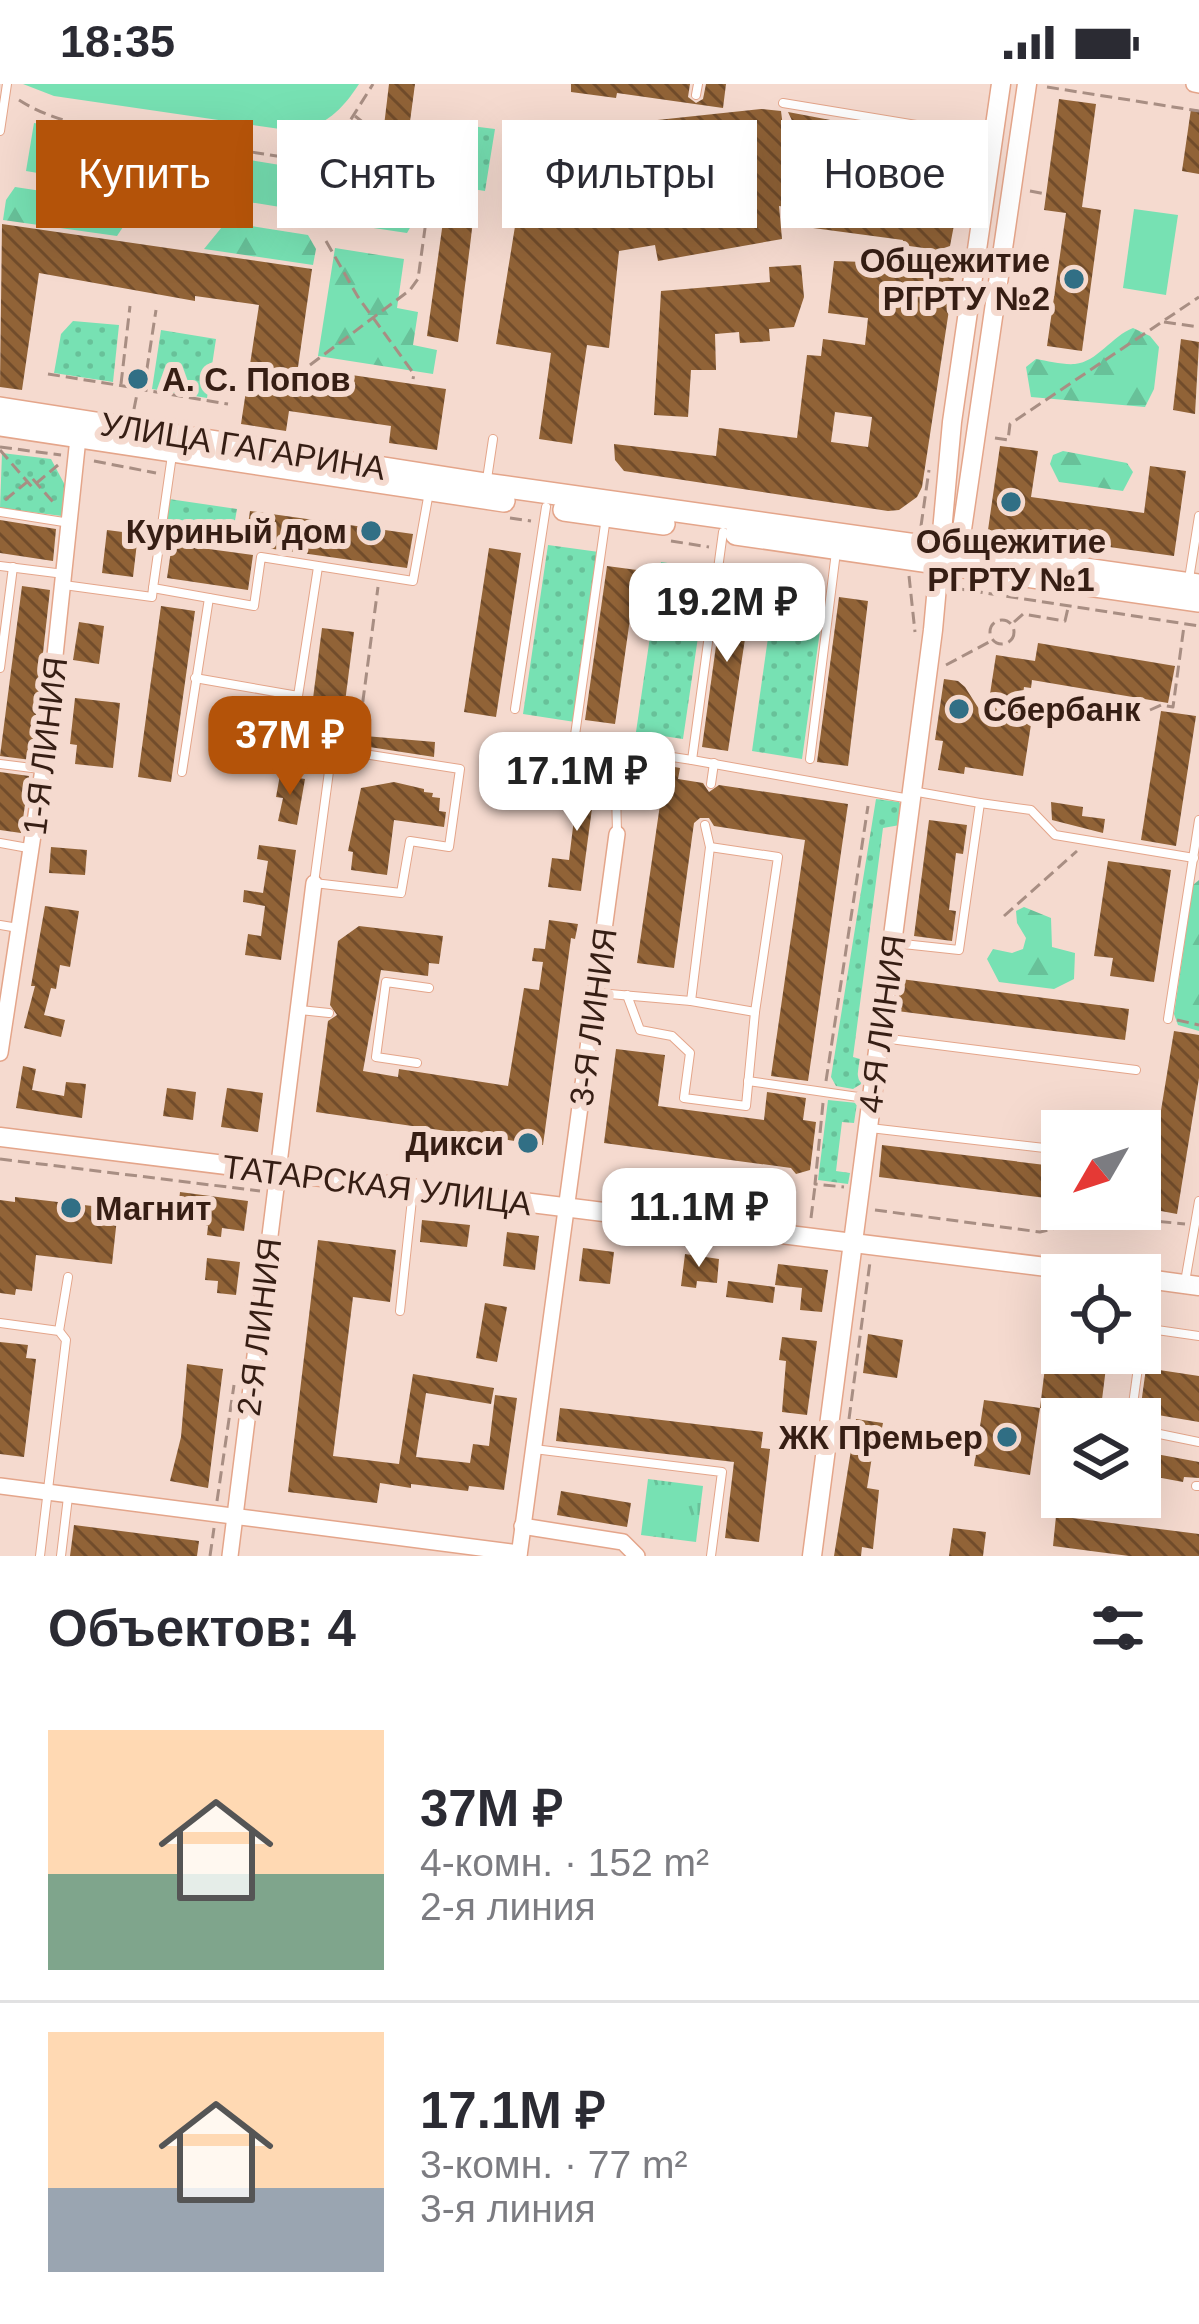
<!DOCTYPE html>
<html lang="ru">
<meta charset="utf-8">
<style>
body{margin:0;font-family:Arial,sans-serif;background:#f7f7f7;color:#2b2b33;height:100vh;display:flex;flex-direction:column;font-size:45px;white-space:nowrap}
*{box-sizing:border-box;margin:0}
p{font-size:39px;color:#7c7c81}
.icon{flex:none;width:66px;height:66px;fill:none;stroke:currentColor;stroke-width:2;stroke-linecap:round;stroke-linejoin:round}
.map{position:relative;height:1472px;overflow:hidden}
.panel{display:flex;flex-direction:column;background:#fff;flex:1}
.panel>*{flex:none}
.top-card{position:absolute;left:36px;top:36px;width:1128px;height:108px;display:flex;gap:24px}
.needle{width:78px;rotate:231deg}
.fabs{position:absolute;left:1041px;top:1026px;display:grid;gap:24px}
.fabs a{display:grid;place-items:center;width:120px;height:120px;border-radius:0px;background:#fff;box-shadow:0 12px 48px #0002;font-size:60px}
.price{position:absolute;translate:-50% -102px;padding:0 27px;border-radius:24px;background:#fff;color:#222;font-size:39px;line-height:78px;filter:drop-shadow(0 3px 6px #0008)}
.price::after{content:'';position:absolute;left:50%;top:72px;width:36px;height:27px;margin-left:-18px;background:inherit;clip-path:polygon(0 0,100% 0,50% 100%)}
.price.on{background:#b45309;color:#fff}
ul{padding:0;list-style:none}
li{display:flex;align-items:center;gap:36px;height:300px;padding:0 48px}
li+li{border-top:3px solid #e1e1e2}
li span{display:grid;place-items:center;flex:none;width:336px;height:240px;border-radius:0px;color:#555}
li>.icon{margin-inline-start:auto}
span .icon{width:144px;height:144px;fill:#fffc;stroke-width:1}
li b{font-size:51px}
h2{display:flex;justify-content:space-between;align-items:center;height:144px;padding:0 48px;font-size:51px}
.chip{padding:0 42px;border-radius:0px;background:#fff;box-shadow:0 12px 48px #0002;font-size:42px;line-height:108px}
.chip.on{background:#b45309;color:#fff}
.status{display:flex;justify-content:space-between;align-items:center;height:84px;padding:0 60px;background:#fff;direction:ltr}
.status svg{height:33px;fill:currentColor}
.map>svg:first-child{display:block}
.grass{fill:url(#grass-dots)}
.forest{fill:url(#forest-firs)}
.park{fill:url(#park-tufts)}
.pitch{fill:#77e1b3}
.building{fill:url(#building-back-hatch);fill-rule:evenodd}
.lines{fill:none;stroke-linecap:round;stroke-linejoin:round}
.service-casing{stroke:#e4a58a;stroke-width:10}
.minor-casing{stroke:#e4a58a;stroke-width:18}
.tertiary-casing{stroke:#e4a58a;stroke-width:21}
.secondary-casing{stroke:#e4a58a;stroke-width:24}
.path{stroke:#a88e83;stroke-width:3;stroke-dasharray:12 6;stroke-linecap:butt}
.service{stroke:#fff;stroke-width:8}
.minor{stroke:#fff;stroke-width:15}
.tertiary{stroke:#fff;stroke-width:18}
.secondary{stroke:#fff;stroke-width:21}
.poi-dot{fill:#316f85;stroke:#f5dacf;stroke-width:4.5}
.labels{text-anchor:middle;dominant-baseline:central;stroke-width:12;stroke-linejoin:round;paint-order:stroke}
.poi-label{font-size:33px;font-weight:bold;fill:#361e14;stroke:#f5dacf;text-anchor:end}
.street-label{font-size:33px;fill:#361e14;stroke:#f5dacf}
</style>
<div class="status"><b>18:35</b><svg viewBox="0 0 49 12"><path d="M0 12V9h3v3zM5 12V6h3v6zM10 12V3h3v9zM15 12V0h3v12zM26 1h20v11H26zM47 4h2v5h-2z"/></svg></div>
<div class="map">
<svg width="1199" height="1472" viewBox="0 0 1199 1472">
<defs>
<pattern id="grass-dots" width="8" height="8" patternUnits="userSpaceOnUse" patternTransform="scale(3)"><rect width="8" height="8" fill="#77e1b3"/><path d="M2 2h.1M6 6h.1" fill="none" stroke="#68c199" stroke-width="1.8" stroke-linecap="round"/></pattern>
<pattern id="forest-firs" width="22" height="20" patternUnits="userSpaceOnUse" patternTransform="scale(3)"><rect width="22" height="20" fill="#77e1b3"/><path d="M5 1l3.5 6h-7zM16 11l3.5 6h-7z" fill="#68c199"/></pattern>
<pattern id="park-tufts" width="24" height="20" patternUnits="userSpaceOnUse" patternTransform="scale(3)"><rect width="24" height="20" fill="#77e1b3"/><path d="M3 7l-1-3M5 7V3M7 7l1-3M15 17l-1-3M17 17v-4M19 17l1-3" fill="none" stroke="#68c199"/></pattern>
<pattern id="building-back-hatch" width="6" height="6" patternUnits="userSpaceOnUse" patternTransform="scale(3)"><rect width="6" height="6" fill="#916337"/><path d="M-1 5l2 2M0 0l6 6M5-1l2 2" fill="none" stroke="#714c2b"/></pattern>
</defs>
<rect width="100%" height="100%" fill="#f5dacf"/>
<!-- grass -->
<g class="grass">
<path d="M471,42L495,45L485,107L447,101L465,73Z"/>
<path d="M73,237L119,241L113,298L54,289L61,250Z"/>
<path d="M161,246L216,255L207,314L152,305Z"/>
<path d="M2,369L51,375L66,403L62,432L0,424Z"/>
<path d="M169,415L237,425L230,465L164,455Z"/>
<path d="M548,461L599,468L575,638L523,630Z"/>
<path d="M661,478L708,485L683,655L636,648Z"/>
<path d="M775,504L825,511L802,675L752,667Z"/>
<path d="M876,715L899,718L903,725L900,741L883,744L853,973L860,975L864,981L861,1000L853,1005L836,1002L831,993Z"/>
<path d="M828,1016L857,1019L854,1039L842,1038L836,1087L850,1089L848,1100L818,1096Z"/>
</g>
<!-- forest -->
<g class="forest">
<path d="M344,96L375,114L423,121L407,149L340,139Z"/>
<path d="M15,103L108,117L125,140L117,152L3,136L6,116Z"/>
<path d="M226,138L308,151L316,165L313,181L204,165Z"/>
<path d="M335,164L404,175L397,224L418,228L413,261L437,266L433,290L318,272Z"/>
<path d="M1133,244L1150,252L1159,263L1154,305L1145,323L1031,313L1026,283L1036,275C1048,277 1063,281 1075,280C1097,278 1112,252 1133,244Z"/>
<path d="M1063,367L1127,379L1133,388L1123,407L1059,398L1050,380L1053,371Z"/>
<path d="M1199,796V947L1178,941L1174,930L1193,801Z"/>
<path d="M1024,823L1051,834L1052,863L1075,869L1074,895L1054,905L999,898L987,875L993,865L1012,869L1023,865L1026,854L1017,839L1016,827Z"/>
</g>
<!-- park -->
<path class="park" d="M648,1395L703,1402L696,1458L641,1451Z"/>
<!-- pitch -->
<g class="pitch">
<path d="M23,0H359C342,26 325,43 294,47L54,12Z"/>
<path d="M34,39L129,55L120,103L26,87Z"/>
<path d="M185,63L219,69L212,118L177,112Z"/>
<path d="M225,72L317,87L311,128L218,113Z"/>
<path d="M1134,125L1178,131L1166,211L1123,204Z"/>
</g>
<!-- building -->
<g class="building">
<path d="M389,0H415L409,45L384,42Z"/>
<path d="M571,0H690L688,13L696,19L703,15L706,0H726L723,24L617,9L616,14L571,8Z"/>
<path d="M1059,15L1096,20L1082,123L1101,126L1082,267L1047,262L1066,129L1044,126Z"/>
<path d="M761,25L781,27L793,124L779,122L782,155L658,177L655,161L619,167L609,264L587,261L572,360L539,355L551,269L496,260L517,130L569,139L573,113L520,106L527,58L519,56L521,39L545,43V48L581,54L582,44Z"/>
<path d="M1191,25L1199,26V90L1182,87Z"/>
<path d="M788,28L952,59L940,140L954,141L950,162L938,166L902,161L903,156L813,144L816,127L808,126L814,84Z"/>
<path d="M412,39L456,44L453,75L409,70Z"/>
<path d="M350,62L379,67L376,92L401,95L400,111L375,108L376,95L347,91Z"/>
<path d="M447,109L476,113L458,258L427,252Z"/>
<path d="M2,140L312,185L298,283L446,305L437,366L389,359L391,342L289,327L286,347L241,340L259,221L195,212V217L39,189L22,306L0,303Z"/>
<path d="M834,177L865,178L864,188L954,193L922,403L917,413L899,426L888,427L624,387L615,376L614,360L716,372L719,344L797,354L807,271L821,272L823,255L865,261L868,234L828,229ZM835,328L872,333L868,363L831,358Z"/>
<path d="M801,181L804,213L794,243L769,245L770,257L740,259L739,248L715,250L716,286H691L688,333L654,331L661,207L770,198L769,183Z"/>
<path d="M1181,255L1199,258L1195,330L1173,326Z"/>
<path d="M1000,362L1038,367L1031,413L1144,429L1150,382L1186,387L1174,472L988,446Z"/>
<path d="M250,427L413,450L407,484L245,461Z"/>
<path d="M0,436L56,445L53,477L0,469Z"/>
<path d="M107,446L138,450L133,493L102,489Z"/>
<path d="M172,460L253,471L248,506L167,494Z"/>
<path d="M489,464L521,469L496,633L464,628Z"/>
<path d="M607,482L637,486L615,640L585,636Z"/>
<path d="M725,497L753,502L728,667L702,663Z"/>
<path d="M22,502L50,506L31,676L0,672Z"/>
<path d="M839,513L868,517L848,682L817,678Z"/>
<path d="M161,522L195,527L171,698L138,693Z"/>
<path d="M79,538L104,542L99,580L73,576Z"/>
<path d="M322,544L354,548L343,634L311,630Z"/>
<path d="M1038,559L1175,582L1168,619L1032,596L1031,604L1024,603L1020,632L1032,634L1023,692L965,683L964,690L938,686L943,657L935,656L944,595L958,597L965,603L986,636L996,571L1035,577Z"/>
<path d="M75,614L120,619L113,684L75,680L77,661L70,660Z"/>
<path d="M1161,627L1196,632L1176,762L1141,756Z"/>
<path d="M365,652L435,658L434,673L363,662Z"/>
<path d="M626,674L680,684L678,695L703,699L709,708L719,701L848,720L808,997L771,992L805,756L714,742L709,734H700L694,739L674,884L637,879L663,700L624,695Z"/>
<path d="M581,677L598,679L581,807L548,803L552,774L569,776Z"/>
<path d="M0,688L29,692L21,749L0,746Z"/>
<path d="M280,691L305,695L297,741L278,737L283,714L276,713Z"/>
<path d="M394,698L424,705V708L433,709L432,713L440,714L439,727L446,728L444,743L394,736L387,791L351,786L353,768L348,767L361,704Z"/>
<path d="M1051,718L1083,723L1082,732L1105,735L1103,749L1052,736Z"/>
<path d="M929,736L967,741L963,770L956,769L949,826L956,827L952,857L914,852Z"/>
<path d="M259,761L296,766L281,876L245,871L248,850L261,852L265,822L243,818L244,806L263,809L268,777L257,775Z"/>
<path d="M51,763L87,766L85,791L49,789Z"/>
<path d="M1108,777L1171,786L1154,898L1110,892L1113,874L1094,872Z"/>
<path d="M45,822L79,827L70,883L60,881L56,905L51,904L44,931L65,936L61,953L24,944L35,902H31Z"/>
<path d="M549,836L578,840L575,855L571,854L543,1061L316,1028L328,937L337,931L330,921L338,857L359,842L443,852L439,880L429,879L428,892L381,886L363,987L398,993L399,985L508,1002L524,904L539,906L543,878L532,877L534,864L545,865Z"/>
<path d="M901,895L1129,925L1125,956L897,927Z"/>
<path d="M1174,947L1199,951V994L1177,1130L1145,1124Z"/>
<path d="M616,965L665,971L658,1022L764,1036L767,1008L806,1014L803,1036L816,1038L810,1086L796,1090L791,1084L604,1059Z"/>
<path d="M23,982L36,985L32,1006L64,1012L66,998L86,1000L82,1034L16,1024Z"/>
<path d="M167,1004L196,1008L193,1036L163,1032Z"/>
<path d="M227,1004L263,1009L258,1048L221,1043Z"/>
<path d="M882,1061L1062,1083V1116L879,1093Z"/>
<path d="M180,1108L248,1117L244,1147L222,1144L221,1153L207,1151L208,1142L200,1141L201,1137L177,1134Z"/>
<path d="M15,1113L118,1125L112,1180L36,1171L32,1207L16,1205L15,1211L0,1209V1116L15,1118Z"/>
<path d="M422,1136L470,1141L467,1163L420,1158Z"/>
<path d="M507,1148L539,1152L535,1186L503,1182Z"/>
<path d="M318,1156L396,1166L390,1218L353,1213L333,1372L399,1380L413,1290L494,1304L491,1320L426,1309L416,1373L470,1379L473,1360L489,1362L495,1311L517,1314L504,1406L469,1402L468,1407L411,1400V1404L380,1399L377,1419L288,1408Z"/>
<path d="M583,1164L614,1168L610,1200L579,1197Z"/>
<path d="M685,1170L719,1175L717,1199L697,1197L696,1204L681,1202Z"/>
<path d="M207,1174L240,1178L236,1211L217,1209L218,1197L205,1196Z"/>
<path d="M778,1180L828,1186L822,1228L800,1226L802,1204L775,1201Z"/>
<path d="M728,1197L775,1203L773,1219L726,1213Z"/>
<path d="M485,1219L507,1223L497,1278L476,1274Z"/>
<path d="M868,1250L903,1256L897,1294L863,1289Z"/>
<path d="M782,1253L817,1257L807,1331L782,1328L786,1277L779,1276Z"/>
<path d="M0,1258L28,1261L26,1274L36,1275L24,1373L0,1370Z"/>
<path d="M1047,1267L1107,1275L1100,1332L1040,1324Z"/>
<path d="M187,1280L223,1285L208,1404L170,1397L181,1353Z"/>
<path d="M1146,1284L1199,1292V1338L1140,1328Z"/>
<path d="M984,1316L1040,1324L1030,1391L974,1382Z"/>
<path d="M560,1324L763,1348L761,1364L770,1365L759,1458L725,1454L734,1378L556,1357Z"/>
<path d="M856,1335L883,1339L881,1349L899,1352L896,1369L873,1366L867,1404L879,1406L873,1465L862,1463L861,1472H834Z"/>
<path d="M1156,1370L1199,1378V1394L1184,1393L1183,1398L1151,1392Z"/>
<path d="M561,1407L631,1419L627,1443L557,1431Z"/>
<path d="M1056,1432L1199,1450V1472H1129L1053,1462Z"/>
<path d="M74,1441L199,1457L197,1472H70Z"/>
<path d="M953,1444L986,1448L983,1472H949Z"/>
</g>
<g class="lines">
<!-- service casing -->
<g class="service-casing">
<g id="service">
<path d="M696,11L698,0"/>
<path d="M783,19L989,53"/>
<path d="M0,47L7,0"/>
<path d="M162,116L170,55"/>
<path d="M944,171L972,174"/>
<path d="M172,371L153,504L254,522L261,473L413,497L429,408"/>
<path d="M487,395L493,355"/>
<path d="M0,428L70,439"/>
<path d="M606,433L574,658L692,676"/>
<path d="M723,448L692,676L910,715"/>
<path d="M0,482L64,490"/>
<path d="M1189,495L1199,432"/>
<path d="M64,501L152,513L153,504"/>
<path d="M0,584L13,483"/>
<path d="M195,594L298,612L318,483"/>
<path d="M515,625L546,423"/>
<path d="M615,663L617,749"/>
<path d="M332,665L460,685L449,763L410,757L401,809L314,799Z"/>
<path d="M810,675L836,468"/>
<path d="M0,680L40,685"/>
<path d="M182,688L209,514"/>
<path d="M711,700L714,679"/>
<path d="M980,719L1031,726L1055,751L1194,774"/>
<path d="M0,759L28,764"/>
<path d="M0,841L18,844"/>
<path d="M894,859L959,866L980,719L912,707"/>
<path d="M598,909L691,917L755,928"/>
<path d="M627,911L640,946L672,952L690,969L684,1014L746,1022L755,928L778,773L710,763"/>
<path d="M691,917L710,763L705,741"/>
<path d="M300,926L329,929"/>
<path d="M1168,935L1199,736"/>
<path d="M882,954L1136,986"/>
<path d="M417,979L376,973L386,898L429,904"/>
<path d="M748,997L872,1015"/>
<path d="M870,1044L1062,1066"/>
<path d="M1185,1198L1199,1117"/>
<path d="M400,1227L413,1106"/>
<path d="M0,1239L59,1247L66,1256L40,1472"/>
<path d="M1143,1244L1199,1252"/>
<path d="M59,1247L68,1193"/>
<path d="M1140,1265L1149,1195"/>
<path d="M1131,1335L1140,1269"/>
<path d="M1140,1346L1199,1358"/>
<path d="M534,1365L722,1388L711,1472"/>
<path d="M1196,1402H1199"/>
<path d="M61,1472L68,1413"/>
</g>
</g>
<!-- minor casing -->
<g class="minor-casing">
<g id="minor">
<path d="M1194,0L1199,1"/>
<path d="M0,969L43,685L78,354"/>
<path d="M0,1402L519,1469"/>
<path d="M522,1442L623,1458L637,1472"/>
<path d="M230,1472L314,799"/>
<path d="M519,1472L617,750"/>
</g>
</g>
<!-- tertiary casing -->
<g class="tertiary-casing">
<g id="tertiary">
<path d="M949,473L959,466L1027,0"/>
<path d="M0,1053L1111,1191"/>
<path d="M1140,1194L1199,1202"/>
<path d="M812,1472L933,546L952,338L1001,0"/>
</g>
</g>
<!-- secondary casing -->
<g class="secondary-casing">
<g id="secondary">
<path d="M0,324L486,400L1199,501"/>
<path d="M0,341L504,417"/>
<path d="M564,426L664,440"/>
<path d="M736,450L1199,517"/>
</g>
</g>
<!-- path -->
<g class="path">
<path d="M1047,3L1199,27"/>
<path d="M19,16C59,42 113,47 159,54"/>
<path d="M355,32L370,44L430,120"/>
<path d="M181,57L296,75L328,83L371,108L409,111L432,121"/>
<path d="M345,69L343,48L373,0"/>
<path d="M1030,107L1046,110"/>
<path d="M326,157L358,213L414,290L413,295"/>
<path d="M1164,238L1199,243"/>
<path d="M310,281L410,206L418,195L426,137"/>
<path d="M48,290L136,304"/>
<path d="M121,300L130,222"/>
<path d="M144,304L156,226"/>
<path d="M134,325L138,305L228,320"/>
<path d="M995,354L1008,356L1010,340L1199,213"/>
<path d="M0,363L61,371"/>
<path d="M0,366L32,403L58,381"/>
<path d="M94,377L156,389"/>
<path d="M5,416L32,394L54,419"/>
<path d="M510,434L531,437"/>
<path d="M921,442L929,386"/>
<path d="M671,457L709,463"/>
<path d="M909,492L915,548"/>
<path d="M953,504L1199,542"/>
<circle cx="1002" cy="548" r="12"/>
<path d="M1014,538L1023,530L1065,537L1068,524"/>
<path d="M946,581L991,557"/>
<path d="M1150,626L1161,621L1173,623L1184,542"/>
<path d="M296,627L294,639L323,643L327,652"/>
<path d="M358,654L378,503"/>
<path d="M1004,832L1077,767"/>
<path d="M1177,936L1199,941"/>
<path d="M826,997L868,722"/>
<path d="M823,1019L815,1100L844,1103"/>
<path d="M0,1075L260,1107"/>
<path d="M875,1126L1040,1148L1105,1132L1185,1140"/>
<path d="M811,1134L815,1102"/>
<path d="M849,1335L870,1178"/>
<path d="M217,1417L234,1301"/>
<path d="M210,1472L214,1444"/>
</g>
<!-- service -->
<use href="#service" class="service"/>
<!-- minor -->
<use href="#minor" class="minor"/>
<!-- tertiary -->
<use href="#tertiary" class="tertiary"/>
<!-- secondary -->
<use href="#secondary" class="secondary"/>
</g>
<!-- markers -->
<g class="poi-dot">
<circle cx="1074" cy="195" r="12"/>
<circle cx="138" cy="295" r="12"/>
<circle cx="1011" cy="418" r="12"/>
<circle cx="371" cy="447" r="12"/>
<circle cx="959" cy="625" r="12"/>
<circle cx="528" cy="1059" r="12"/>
<circle cx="71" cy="1124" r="12"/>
<circle cx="1007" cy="1353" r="12"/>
</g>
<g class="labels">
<!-- poi labels -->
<g class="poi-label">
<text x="1050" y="176">Общежитие<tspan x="1050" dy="38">РГРТУ №2</tspan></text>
<text x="162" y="295" text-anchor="start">А. С. Попов</text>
<text x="347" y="447">Куриный дом</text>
<text x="1011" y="457" text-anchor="middle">Общежитие<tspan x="1011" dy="38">РГРТУ №1</tspan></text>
<text x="983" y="625" text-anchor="start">Сбербанк</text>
<text x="504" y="1059">Дикси</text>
<text x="95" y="1124" text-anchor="start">Магнит</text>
<text x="983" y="1353">ЖК Премьер</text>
</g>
<!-- street labels -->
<g class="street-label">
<text transform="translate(243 362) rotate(9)">УЛИЦА ГАГАРИНА</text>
<text transform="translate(45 662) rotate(-83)">1-Я ЛИНИЯ</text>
<text transform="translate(593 933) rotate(-82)">3-Я ЛИНИЯ</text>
<text transform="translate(882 940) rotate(-82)">4-Я ЛИНИЯ</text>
<text transform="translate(377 1101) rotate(7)">ТАТАРСКАЯ УЛИЦА</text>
<text transform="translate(259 1243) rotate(-83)">2-Я ЛИНИЯ</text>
</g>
</g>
</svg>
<div class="fabs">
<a><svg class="needle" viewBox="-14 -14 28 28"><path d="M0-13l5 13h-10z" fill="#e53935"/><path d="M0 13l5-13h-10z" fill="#7c7c81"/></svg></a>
<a><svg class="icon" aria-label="locate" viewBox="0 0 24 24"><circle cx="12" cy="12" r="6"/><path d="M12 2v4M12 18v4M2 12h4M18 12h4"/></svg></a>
<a><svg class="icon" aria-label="layers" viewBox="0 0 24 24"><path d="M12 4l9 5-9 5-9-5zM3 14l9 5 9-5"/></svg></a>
</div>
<b class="price" style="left:727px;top:581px">19.2M ₽</b>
<b class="price on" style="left:290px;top:714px">37M ₽</b>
<b class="price" style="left:577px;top:750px">17.1M ₽</b>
<b class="price" style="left:699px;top:1186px">11.1M ₽</b>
<div class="top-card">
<a class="chip on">Купить</a>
<a class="chip">Снять</a>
<a class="chip">Фильтры</a>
<a class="chip">Новое</a>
</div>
</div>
<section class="panel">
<h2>Объектов: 4<svg class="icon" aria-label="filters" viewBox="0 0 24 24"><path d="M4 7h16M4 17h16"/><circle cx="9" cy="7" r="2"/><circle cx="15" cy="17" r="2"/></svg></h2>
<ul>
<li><span style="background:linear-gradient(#ffd9b3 60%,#7fa58c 0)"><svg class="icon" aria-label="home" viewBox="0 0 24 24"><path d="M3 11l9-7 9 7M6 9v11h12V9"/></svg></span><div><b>37M ₽</b><p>4-комн. · 152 m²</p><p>2-я линия</p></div></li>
<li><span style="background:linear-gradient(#ffd9b3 65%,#9aa5b1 0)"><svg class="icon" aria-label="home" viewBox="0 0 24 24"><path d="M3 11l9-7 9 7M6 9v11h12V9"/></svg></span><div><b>17.1M ₽</b><p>3-комн. · 77 m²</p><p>3-я линия</p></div></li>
</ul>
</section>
